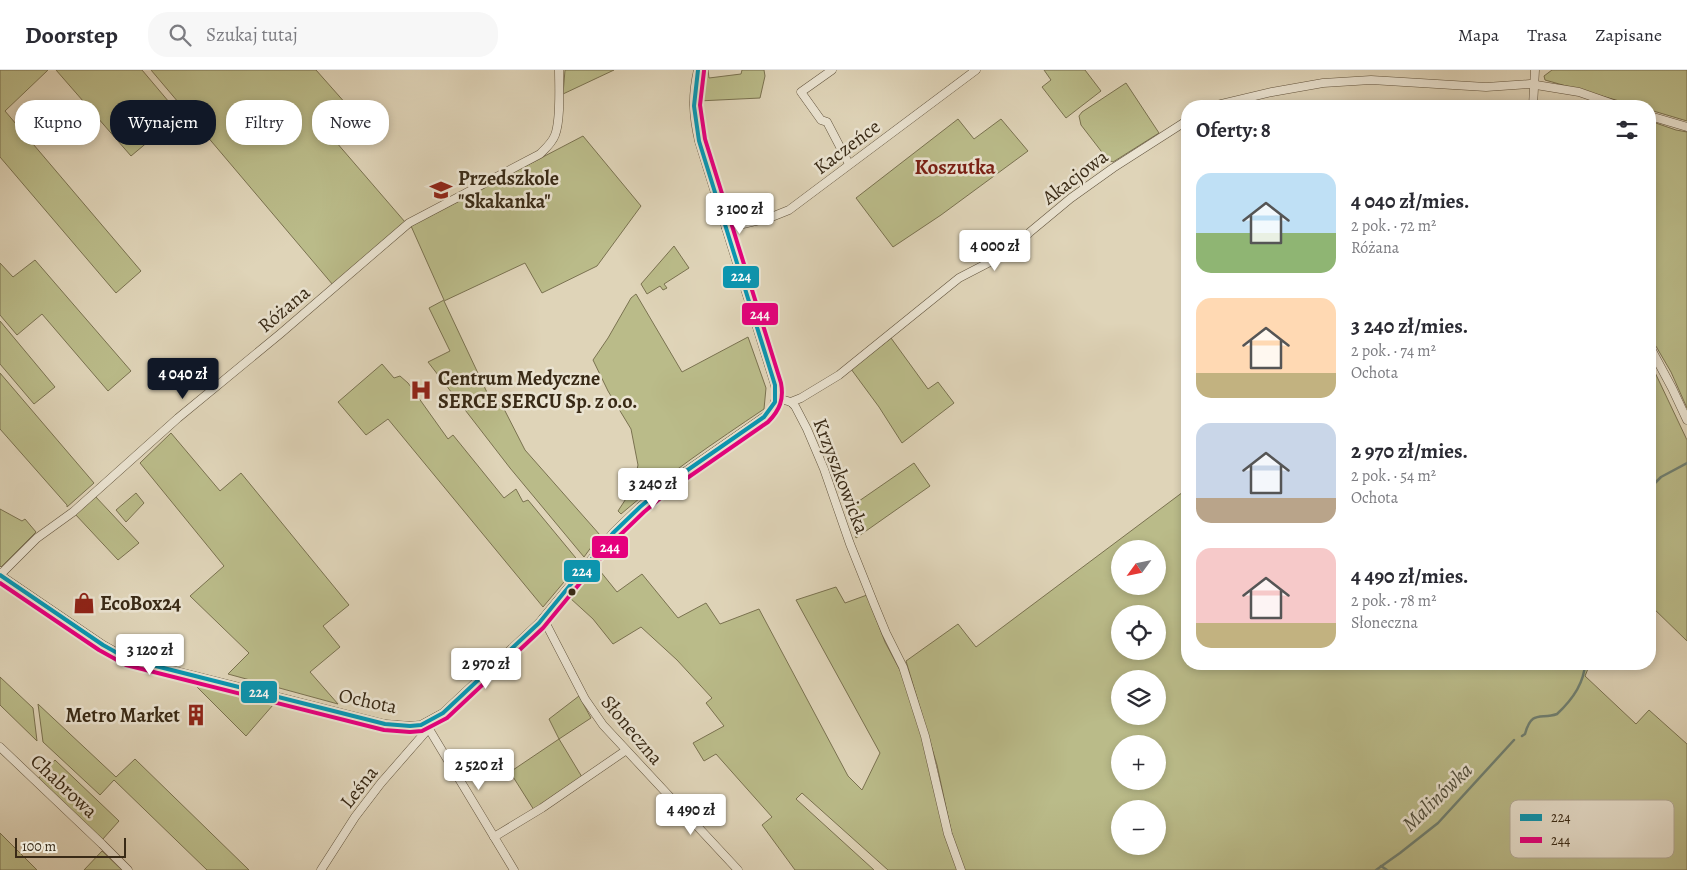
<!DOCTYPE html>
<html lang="pl">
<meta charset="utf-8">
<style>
body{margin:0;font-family:Alegreya,serif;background:#f7f7f7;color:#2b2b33;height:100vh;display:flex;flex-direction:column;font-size:19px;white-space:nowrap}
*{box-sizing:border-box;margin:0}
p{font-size:16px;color:#7c7c81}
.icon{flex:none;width:28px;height:28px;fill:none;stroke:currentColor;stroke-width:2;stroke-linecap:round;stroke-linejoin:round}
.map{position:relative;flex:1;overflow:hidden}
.panel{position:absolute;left:1181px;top:30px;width:475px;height:570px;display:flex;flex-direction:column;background:#fff;border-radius:20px;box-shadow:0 2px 8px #0003}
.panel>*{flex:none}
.guide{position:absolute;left:15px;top:30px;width:475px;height:45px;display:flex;gap:10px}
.needle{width:32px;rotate:237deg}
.controls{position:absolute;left:1111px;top:470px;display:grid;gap:10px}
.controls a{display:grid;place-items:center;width:55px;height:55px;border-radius:50%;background:#fff;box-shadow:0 2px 8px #0003;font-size:25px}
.scale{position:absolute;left:15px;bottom:12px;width:111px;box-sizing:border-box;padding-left:5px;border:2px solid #392a16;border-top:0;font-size:14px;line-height:18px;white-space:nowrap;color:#392a16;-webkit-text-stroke:4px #eae3d1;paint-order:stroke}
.price{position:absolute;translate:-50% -42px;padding:0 11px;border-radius:5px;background:#fff;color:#222;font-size:16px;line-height:32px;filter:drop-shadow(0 1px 2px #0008)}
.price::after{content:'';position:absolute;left:50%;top:30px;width:15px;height:11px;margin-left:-8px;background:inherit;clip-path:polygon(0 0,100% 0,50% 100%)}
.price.current{background:#111827;color:#fff}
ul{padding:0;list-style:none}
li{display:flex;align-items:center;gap:15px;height:125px;padding:0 15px}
li span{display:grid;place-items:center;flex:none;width:140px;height:100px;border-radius:15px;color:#555}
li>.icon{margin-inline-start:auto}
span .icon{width:60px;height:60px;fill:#fffc;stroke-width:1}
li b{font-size:21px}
h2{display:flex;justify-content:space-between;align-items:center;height:60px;padding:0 15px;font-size:21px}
.chip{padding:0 18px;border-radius:20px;background:#fff;box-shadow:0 2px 8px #0003;font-size:18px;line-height:45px}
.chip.current{background:#111827;color:#fff}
header{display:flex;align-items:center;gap:30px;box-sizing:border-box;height:70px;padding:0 25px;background:#fff;border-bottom:1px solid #e1e1e2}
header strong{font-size:24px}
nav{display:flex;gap:28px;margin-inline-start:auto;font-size:18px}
.search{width:350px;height:45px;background:#f7f7f7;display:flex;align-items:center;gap:12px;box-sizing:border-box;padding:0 18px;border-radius:20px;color:#7c7c81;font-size:19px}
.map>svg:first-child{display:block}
.green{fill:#babb89;stroke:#7a7250;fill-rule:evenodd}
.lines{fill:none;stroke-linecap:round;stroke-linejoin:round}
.stream{stroke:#6f7f71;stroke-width:2.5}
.minor-casing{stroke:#62543e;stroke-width:9}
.minor{stroke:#eae3d1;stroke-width:8}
.bus-1-casing{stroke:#eae3d1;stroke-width:8}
.bus-2-casing{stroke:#eae3d1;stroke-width:8}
.bus-1{stroke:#0996b2;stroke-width:4}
.bus-2{stroke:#e5007d;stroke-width:4}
.bus-dot{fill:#392a16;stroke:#eae3d1;stroke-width:2}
.labels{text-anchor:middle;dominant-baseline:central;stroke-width:5;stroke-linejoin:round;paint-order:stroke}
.street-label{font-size:20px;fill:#392a16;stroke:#eae3d1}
.poi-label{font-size:20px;font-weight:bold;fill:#392a16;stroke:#eae3d1;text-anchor:start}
.neighbourhood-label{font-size:21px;font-weight:bold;fill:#7a1f14;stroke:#eae3d1}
.water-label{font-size:21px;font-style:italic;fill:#504e3c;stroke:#eae3d1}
.key{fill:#eae3d1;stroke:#b5ac99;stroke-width:1}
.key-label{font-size:14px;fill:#392a16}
.line-badge{stroke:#eae3d1;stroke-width:2}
.badge-label{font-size:14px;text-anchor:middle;font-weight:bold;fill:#fff}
</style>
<header>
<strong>Doorstep</strong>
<div class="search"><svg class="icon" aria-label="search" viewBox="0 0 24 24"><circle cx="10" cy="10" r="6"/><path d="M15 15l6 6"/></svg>Szukaj tutaj</div>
<nav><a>Mapa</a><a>Trasa</a><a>Zapisane</a></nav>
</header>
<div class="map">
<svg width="1687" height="800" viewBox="0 0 1687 800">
<rect width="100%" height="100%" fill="#dfd4b8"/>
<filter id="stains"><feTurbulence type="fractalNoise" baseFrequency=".004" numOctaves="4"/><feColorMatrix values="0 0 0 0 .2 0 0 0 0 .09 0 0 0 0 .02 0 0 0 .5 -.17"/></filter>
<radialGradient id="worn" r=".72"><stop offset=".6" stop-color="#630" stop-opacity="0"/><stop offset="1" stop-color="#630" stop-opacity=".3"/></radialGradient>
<!-- green -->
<g class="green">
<path d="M0,0H48L5,41L141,201L116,223L0,87Z"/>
<path d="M56,0H142L180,45L131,86Z"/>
<path d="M151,0H316L355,44L330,65L405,152L333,215Z"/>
<path d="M565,0H614L563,24Z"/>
<path d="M703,0H708L709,8L741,4L742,0H764L765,6L760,28L698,31Z"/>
<path d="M1044,0H1085L1101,21L1066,48L1042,17L1051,10Z"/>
<path d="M1552,0H1687V51L1650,40V36H1637L1545,10L1544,6Z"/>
<path d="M1126,13L1159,63L1113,92L1108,90L1081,55L1079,46L1082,42Z"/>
<path d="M958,49L974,69L1001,49L1028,81L941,145L893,177L856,128Z"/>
<path d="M1650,51L1676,60L1687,62V338L1671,302L1650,266Z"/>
<path d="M583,66L641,136L597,196L542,223L525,193L444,231L492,333L503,337L525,380L600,465L584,487L510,398L428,292L450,281L429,238L444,230L411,156Z"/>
<path d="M674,176L689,198L664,214L667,218L663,220L660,216L647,224L641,214Z"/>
<path d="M35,190L131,301L108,321L42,244L17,265L0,245V193L13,207Z"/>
<path d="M636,224L682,302L748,267L766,318L764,339C715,372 666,405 621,444L618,441L633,418L638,395L631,359L608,321L593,290L608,268L631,228Z"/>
<path d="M0,251L55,317L34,334L0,294Z"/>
<path d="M891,268L928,319L938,312L954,333L902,373L879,337L851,299Z"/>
<path d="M1650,292L1687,370V571L1650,535Z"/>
<path d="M382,294L394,308L400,306L408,313L448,369L453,365L504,428L516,419L523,432L528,430L580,493L543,537L388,349L366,365L338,332Z"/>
<path d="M0,303L94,413L67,437V435L0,359Z"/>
<path d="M171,363L220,421L241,403L349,535L323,556L340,577L310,602L338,634L228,604L249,583L190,526L224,496L140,393Z"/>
<path d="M914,393L930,416L856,468L846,440Z"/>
<path d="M1187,419L1188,594H1590L1585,606L1636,654L1649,640L1687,674V800H963L953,770L937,695L906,591L958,554L976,577ZM1120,479H1158V516H1120ZM1120,544H1158V581H1120ZM1120,609H1158V646H1120ZM1120,674H1158V711H1120ZM1120,739H1158V776H1120Z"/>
<path d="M136,423L144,433L126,452L116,440Z"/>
<path d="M95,426L139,473L118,490L75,444Z"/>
<path d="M0,439L22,451L25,449L36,462L1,497L0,496Z"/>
<path d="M596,496L617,522L642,504L678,548L706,533L720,554L759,539L848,706L862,720L880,683L796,530L836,517L845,533L867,525L885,572L903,606L923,667L959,800H888L802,723L796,729L874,800H795L762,755L772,747L716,684L704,691L693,673L724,656L706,633L712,628L677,590L641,557L613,574L593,549L570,528Z"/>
<path d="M0,607L33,638L37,671L0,635Z"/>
<path d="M194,614L273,635L246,666Z"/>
<path d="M579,626L591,648L559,669L585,712L534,740L510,702L559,669L549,649Z"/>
<path d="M38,634L116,707L135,689L249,800H207L114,710L100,725L43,672Z"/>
<path d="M55,690L119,751L102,770L38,709Z"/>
<path d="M0,763L37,800H0Z"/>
<path d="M102,781L122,800H84Z"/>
</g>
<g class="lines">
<!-- stream -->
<g class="stream">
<path d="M1650,418L1661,407L1687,393"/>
<path d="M1522,666L1525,664C1532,639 1541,650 1557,644C1571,631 1584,614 1585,594"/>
<path d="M1381,796L1387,800"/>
<path d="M1376,800L1400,783L1438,753L1514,670"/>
</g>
<!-- minor casing -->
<g class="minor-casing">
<g id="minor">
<path d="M832,0L801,22L821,50L827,52L849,94"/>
<path d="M1213,36L1272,22L1323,13L1371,10L1486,17L1530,14L1579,22L1619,36"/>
<path d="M1533,36L1535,0"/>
<path d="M1650,46L1687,57"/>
<path d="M726,158L769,148L789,140L976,0"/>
<path d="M1650,277L1672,318L1687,350"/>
<path d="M777,328L791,332L795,336L807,359L824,399L850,474L874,534L886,563L903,597L925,666L948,764L961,800"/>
<path d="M791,332L801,328L839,305L959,208L1013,180L1030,162L1071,128L1113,98L1188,50"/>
<path d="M0,505L103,575L128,589L385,654L410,656L421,655L443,643L539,553L613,463L640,437L666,415L764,347C775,337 778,329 775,315L699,71C693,46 692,25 698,0"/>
<path d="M0,505L37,468L73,442L178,348L280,264L409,153L540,84C546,78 552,73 555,65C561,50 559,17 559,0"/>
<path d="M543,548L585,629L603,655L738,800"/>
<path d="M426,654L514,800"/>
<path d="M0,677L102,774L128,800"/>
<path d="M494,767L542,738L625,681"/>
<path d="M321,800L355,747L381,713L429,658"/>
</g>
</g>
<!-- minor -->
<use href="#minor" class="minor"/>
<!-- bus-1 casing -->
<g class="bus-1-casing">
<path id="bus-1" d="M0,505L103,575L128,589L385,654L410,656L421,655L443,643L539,553L613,463L640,437L666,415L764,347L775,332V315L699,71L694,36L698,0"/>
</g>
<!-- bus-2 casing -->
<g class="bus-2-casing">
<path id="bus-2" d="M0,513L99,580L126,595L384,660L410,662L422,661L447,648L543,558L618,467L644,442L670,420L768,352C780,340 784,329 781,313L705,69L700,35L704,1"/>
</g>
<!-- bus-1 -->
<use href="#bus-1" class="bus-1"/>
<!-- bus-2 -->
<use href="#bus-2" class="bus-2"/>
</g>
<!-- icons -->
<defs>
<g id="school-bare" transform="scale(1.725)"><path d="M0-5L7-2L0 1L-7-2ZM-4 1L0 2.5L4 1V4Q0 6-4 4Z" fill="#8f2418" stroke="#eae3d1" stroke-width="2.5" paint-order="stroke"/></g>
<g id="hospital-bare" transform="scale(1.725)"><path d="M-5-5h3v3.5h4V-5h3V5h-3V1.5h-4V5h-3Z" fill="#8f2418" stroke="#eae3d1" stroke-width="2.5" paint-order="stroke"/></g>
<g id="shop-bare" transform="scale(1.725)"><path d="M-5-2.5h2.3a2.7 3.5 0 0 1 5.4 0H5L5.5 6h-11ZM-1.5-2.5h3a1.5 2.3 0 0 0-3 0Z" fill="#8f2418" stroke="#eae3d1" stroke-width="2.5" paint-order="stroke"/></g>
<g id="building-bare" transform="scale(1.725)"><path d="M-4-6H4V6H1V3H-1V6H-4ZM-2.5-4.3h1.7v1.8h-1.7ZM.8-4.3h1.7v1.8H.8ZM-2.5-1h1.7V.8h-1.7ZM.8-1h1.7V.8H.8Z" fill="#8f2418" stroke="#eae3d1" stroke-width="2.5" paint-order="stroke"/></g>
</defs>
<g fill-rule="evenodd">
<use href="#school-bare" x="441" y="120"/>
<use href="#hospital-bare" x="421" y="320"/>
<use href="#shop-bare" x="84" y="533"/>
<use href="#building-bare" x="196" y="645"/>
</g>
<!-- markers -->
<circle class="bus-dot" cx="572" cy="522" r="4.5"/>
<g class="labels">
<!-- street labels -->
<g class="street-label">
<text transform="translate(847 77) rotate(-37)">Kaczeńce</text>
<text transform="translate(1075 107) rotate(-37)">Akacjowa</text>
<text transform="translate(284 239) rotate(-40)">Różana</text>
<text transform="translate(841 406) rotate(69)">Krzyszkowicka</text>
<text transform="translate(368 631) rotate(12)">Ochota</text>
<text transform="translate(632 660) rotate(50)">Słoneczna</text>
<text transform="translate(64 716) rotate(43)">Chabrowa</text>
<text transform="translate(359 717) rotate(-52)">Leśna</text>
</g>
<!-- poi labels -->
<g class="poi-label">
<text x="458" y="108">Przedszkole<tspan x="458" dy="23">"Skakanka"</tspan></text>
<text x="438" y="308">Centrum Medyczne<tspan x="438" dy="23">SERCE SERCU Sp. z o.o.</tspan></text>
<text x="100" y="533">EcoBox24</text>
<text x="180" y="645" text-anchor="end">Metro Market</text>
</g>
<!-- neighbourhood labels -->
<g class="neighbourhood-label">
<text x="955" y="97">Koszutka</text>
</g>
<!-- water labels -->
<g class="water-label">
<text transform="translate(1437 727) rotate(-44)">Malinówka</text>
</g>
</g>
<!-- legend -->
<rect x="1510" y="730" width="164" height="58" rx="8" class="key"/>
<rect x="1520" y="744" width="22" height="7" fill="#0996b2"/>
<rect x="1520" y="767" width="22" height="6" fill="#e5007d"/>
<g class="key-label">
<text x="1551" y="752">224</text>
<text x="1551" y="775">244</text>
</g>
<g class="line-badge">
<rect x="722" y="195" width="38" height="24" rx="5" fill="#0996b2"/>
<rect x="741" y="232" width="38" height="24" rx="5" fill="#e5007d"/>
<rect x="591" y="465" width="38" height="24" rx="5" fill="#e5007d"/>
<rect x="563" y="489" width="38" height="24" rx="5" fill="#0996b2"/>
<rect x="240" y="610" width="38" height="24" rx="5" fill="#0996b2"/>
</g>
<g class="badge-label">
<text x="741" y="211">224</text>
<text x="760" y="249">244</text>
<text x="610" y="482">244</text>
<text x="582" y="506">224</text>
<text x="259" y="627">224</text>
</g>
<rect width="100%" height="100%" filter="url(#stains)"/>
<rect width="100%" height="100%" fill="url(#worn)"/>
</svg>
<div class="controls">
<a><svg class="needle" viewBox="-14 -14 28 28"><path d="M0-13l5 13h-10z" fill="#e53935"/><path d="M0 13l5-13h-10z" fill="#7c7c81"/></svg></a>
<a><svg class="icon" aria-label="locate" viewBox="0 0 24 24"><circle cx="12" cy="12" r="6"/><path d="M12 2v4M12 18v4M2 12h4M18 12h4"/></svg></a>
<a><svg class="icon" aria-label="layers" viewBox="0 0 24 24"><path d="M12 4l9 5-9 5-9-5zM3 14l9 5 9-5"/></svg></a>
<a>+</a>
<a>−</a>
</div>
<div class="scale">100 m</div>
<b class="price" style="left:740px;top:165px">3 100 zł</b>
<b class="price" style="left:995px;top:202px">4 000 zł</b>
<b class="price current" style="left:183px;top:330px">4 040 zł</b>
<b class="price" style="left:653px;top:440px">3 240 zł</b>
<b class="price" style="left:150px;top:606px">3 120 zł</b>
<b class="price" style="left:486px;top:620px">2 970 zł</b>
<b class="price" style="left:479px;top:721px">2 520 zł</b>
<b class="price" style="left:691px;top:766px">4 490 zł</b>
<div class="guide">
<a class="chip">Kupno</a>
<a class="chip current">Wynajem</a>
<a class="chip">Filtry</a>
<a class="chip">Nowe</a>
</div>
<section class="panel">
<h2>Oferty: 8<svg class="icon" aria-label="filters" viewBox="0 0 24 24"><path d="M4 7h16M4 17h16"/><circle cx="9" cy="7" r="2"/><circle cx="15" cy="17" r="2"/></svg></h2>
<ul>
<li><span style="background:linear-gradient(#bfe0f5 60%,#8fb573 0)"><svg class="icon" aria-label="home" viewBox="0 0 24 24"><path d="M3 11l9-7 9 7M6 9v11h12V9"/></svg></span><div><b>4 040 zł/mies.</b><p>2 pok. · 72 m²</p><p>Różana</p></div></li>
<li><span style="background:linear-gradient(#ffd9b3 75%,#c2b280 0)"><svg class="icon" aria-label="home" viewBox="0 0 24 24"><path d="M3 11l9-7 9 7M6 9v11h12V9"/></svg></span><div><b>3 240 zł/mies.</b><p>2 pok. · 74 m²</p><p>Ochota</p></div></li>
<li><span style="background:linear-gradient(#c9d6e8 75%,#b9a48a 0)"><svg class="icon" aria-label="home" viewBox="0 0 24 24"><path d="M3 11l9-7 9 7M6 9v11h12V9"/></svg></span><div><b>2 970 zł/mies.</b><p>2 pok. · 54 m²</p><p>Ochota</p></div></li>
<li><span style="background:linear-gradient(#f6c9c9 75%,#c2b280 0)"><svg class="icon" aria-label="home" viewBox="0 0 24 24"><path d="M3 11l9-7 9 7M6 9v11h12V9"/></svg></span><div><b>4 490 zł/mies.</b><p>2 pok. · 78 m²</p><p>Słoneczna</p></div></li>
</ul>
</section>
</div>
